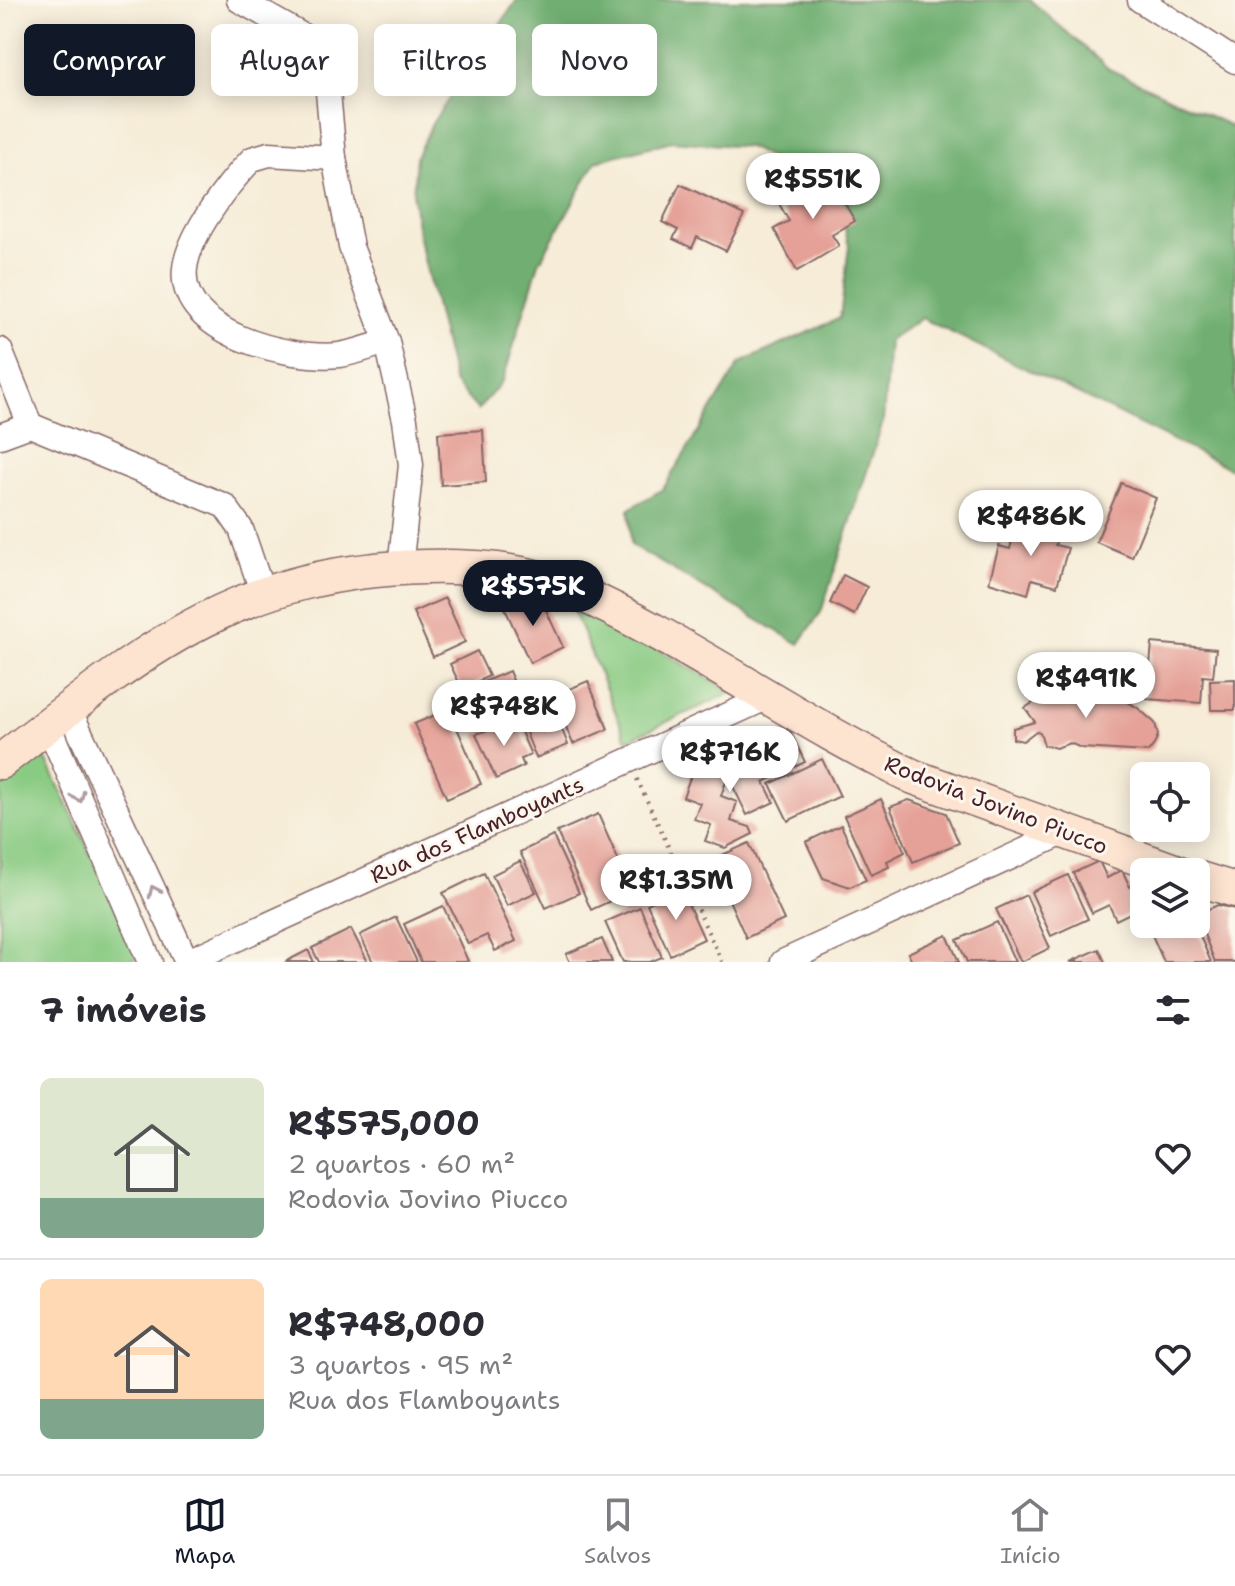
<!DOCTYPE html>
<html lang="pt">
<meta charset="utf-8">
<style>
body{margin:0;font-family:"Shantell Sans",sans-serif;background:#f7f7f7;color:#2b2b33;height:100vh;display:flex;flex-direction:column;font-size:30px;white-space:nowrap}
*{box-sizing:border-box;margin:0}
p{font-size:26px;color:#7c7c81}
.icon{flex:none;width:44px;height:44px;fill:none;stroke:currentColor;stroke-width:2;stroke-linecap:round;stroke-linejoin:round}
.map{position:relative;height:962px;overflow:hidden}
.panel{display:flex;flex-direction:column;background:#fff;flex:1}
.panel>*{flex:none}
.hud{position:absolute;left:24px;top:24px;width:800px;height:72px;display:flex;gap:16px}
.fabs{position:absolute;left:1130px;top:762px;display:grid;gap:16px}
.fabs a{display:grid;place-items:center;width:80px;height:80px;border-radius:12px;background:#fff;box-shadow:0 4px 20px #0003;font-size:40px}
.price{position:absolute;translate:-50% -68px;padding:0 18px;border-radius:28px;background:#fff;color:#222;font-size:26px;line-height:52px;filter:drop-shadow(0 2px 4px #0008)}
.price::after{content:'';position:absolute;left:50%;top:48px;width:24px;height:18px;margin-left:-12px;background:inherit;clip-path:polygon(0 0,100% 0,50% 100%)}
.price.on{background:#111827;color:#fff}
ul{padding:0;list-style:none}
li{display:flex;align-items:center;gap:24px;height:200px;padding:0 40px}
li+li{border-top:2px solid #e1e1e2}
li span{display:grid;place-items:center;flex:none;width:224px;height:160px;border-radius:12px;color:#555}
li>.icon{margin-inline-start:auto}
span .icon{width:96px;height:96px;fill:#fffc;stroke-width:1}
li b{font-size:34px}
h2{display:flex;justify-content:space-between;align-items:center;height:96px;padding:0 40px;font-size:34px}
.pill{padding:0 28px;border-radius:12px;background:#fff;box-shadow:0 4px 20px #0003;font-size:28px;line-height:72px}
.pill.on{background:#111827;color:#fff}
.menu{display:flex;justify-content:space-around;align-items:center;height:112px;border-top:2px solid #e1e1e2;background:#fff;font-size:22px;color:#7c7c81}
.menu a{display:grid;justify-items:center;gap:4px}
.menu .on{color:#111827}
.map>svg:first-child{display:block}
.green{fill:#8acb83;stroke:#6a7557;stroke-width:2}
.forest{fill:#6faf71;stroke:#5c674e;stroke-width:2}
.building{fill:#e5a097}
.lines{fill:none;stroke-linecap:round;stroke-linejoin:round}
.minor-casing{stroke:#866767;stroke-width:27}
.secondary-casing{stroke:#866767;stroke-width:37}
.path{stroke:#866767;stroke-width:4;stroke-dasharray:2 6;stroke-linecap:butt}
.minor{stroke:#fff;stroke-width:24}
.secondary{stroke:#fde4d1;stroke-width:34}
.oneway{stroke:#ae9aa0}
.labels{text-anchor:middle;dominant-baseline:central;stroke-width:6;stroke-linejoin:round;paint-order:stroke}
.street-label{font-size:22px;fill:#4a1f2b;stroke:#fbf7ec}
</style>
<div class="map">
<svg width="1235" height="962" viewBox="0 0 1235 962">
<rect width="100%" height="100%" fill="#fbf7ec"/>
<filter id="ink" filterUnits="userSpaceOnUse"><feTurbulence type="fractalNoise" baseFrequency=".0125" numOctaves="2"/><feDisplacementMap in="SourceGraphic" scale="16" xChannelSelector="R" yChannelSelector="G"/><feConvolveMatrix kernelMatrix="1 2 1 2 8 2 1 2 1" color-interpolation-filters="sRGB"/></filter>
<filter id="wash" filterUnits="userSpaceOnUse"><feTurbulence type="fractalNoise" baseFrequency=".006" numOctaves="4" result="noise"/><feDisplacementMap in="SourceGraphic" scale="32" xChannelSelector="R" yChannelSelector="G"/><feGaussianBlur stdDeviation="1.8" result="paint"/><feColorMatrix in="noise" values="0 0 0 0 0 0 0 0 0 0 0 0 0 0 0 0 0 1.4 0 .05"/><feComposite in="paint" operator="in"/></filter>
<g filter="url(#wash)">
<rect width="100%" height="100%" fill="#f6ecd7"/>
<!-- green -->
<g class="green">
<path d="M572,607L605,620L733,692L627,740Z"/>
<path d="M43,753L139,957L128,962H0V787Z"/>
</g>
<!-- forest -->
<path class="forest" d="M517,0H1030L1109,69L1235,128V471L922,318L889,340L883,422L821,612L799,644L631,545L629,509L663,489L740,363L840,318L849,246L840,208L814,180L748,147L672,141L596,161L539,263L503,380L478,410L454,383L418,234L413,196L416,157L431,125Z"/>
<g id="blocks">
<!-- building -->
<g class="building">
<path d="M827,173L855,221L832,235L839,246L797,271L774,229L789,221L778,202Z"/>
<path d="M680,184L744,215L726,251L697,237L692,248L673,239L678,230L662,222Z"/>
<path d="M483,430L486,482L441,485L438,433Z"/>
<path d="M1121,483L1156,498L1132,557L1096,542Z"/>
<path d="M1037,515L1062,522L1055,545L1068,548L1057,586L1032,579L1028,594L989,582L999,546L1010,549L1014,532L1031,537Z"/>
<path d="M843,575L867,587L854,615L830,603Z"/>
<path d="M519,594L526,609L542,601L563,647L530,663L502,602Z"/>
<path d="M445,598L465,642L433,657L413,612Z"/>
<path d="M1152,643L1216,649L1213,677L1203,676L1201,703L1147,699Z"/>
<path d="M477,651L489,676L462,689L450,664Z"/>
<path d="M1055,666L1079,695L1125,700L1139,709L1155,723L1158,735L1154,745L1148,752L1081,748L1070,743L1056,748L1044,745L1040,732L1036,731L1023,741L1013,739V728L1035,722L1025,708L1048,693L1039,678Z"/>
<path d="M509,671L523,705L483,721L469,688Z"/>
<path d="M1235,679V710H1211L1210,680Z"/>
<path d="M588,681L608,729L573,744L553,696Z"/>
<path d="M550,698L568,745L536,758L517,710Z"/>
<path d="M449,709L481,784L447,799L414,724Z"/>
<path d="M516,720L531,755L521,759L524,766L496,779L476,734Z"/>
<path d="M789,729L805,762L778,775L762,742Z"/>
<path d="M758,743L774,777L764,782L774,802L747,815L728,776L721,796L737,802L731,821L750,827L753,834L725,848L705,841L711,825L694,819L700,803L683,797L695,764L728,776L721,761Z"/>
<path d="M822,759L840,796L788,821L770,784Z"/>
<path d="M881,799L905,852L887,861L889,867L871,875L844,816Z"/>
<path d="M909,800L946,813L959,843L913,862L890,807Z"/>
<path d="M598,814L632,891L591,910L557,832Z"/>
<path d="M841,825L866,880L850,887L823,878L806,842Z"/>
<path d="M553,836L579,893L546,908L520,852Z"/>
<path d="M749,843L784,920L746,938L711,860Z"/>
<path d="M520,861L536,892L507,906L492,875Z"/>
<path d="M1099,861L1107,878L1122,870L1130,887L1144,880V925L1141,926L1134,911L1116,920L1109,905L1092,913L1073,873Z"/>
<path d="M484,873L516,941L495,951L487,935L468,944L443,893Z"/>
<path d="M1068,875L1088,919L1051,936L1031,892Z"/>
<path d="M681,888L704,939L670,955L647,904Z"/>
<path d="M1026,895L1050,948L1021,962L996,909Z"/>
<path d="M1218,905L1235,909V962H1215L1196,914Z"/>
<path d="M443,906L468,961L465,962H421L404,924Z"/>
<path d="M640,907L662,957L650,962H623L605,922Z"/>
<path d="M396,917L417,962H373L360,935Z"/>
<path d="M997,922L1015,962H967L957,940Z"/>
<path d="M1172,924H1195L1211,962H1164L1151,933Z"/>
<path d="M351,929L368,962H319L312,948Z"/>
<path d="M947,935L959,962H912L908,953Z"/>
<path d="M602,939L612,962H570L566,954Z"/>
<path d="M1099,949L1105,962H1070Z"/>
<path d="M308,950L314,962H285Z"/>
</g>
</g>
</g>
<g filter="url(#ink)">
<use href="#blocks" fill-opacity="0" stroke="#866767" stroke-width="2"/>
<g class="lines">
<!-- minor casing -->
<g class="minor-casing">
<g id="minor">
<path d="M239,0L312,41L325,59L334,158L351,247L387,342L405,420L411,465L400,568"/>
<path d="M1140,0L1235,61"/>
<path d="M334,158L269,154L252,159C229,183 189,234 185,268C177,334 290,360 339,355C355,353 372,346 387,342"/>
<path d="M0,350L30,425"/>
<path d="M0,436L30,425L225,506L241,529L263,594"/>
<path d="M69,709L187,962"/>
<path d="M48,725L150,962"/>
<path d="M186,962L768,697"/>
<path d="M783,962L1065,832"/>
</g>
</g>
<!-- secondary casing -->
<g class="secondary-casing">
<g id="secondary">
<path d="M0,762C142,652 236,571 425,567C472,566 525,569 568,588C689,641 795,721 914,777L1177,872"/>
<path d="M1196,878L1235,890"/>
</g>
</g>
<!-- path -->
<path class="path" d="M637,779L722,962"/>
<!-- minor -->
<use href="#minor" class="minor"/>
<!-- secondary -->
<use href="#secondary" class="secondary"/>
</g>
<!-- one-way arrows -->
<defs><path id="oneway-chevron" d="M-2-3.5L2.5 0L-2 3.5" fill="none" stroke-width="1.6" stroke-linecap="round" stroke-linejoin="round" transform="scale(2)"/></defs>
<g class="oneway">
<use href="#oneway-chevron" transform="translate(79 797) rotate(67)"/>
<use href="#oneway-chevron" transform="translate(154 891) rotate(-115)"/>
</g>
</g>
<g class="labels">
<!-- street labels -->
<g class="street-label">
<text transform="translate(996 805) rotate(21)">Rodovia Jovino Piucco</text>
<text transform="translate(477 830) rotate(-24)">Rua dos Flamboyants</text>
</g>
</g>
</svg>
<div class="fabs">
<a><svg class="icon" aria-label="locate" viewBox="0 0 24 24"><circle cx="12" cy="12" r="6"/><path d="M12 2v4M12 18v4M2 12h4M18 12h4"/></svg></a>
<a><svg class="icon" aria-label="layers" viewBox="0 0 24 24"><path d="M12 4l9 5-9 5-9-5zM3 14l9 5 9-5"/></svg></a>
</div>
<b class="price" style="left:813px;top:221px">R$551K</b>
<b class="price" style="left:1031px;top:558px">R$486K</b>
<b class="price on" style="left:533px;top:628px">R$575K</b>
<b class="price" style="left:1086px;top:720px">R$491K</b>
<b class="price" style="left:504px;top:748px">R$748K</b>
<b class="price" style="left:730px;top:794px">R$716K</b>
<b class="price" style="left:676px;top:922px">R$1.35M</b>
<div class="hud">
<a class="pill on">Comprar</a>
<a class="pill">Alugar</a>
<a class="pill">Filtros</a>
<a class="pill">Novo</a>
</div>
</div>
<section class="panel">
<h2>7 imóveis<svg class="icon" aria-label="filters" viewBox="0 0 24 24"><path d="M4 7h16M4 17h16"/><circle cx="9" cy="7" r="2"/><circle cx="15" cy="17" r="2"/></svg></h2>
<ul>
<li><span style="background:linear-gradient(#dfe7d0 75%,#7fa58c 0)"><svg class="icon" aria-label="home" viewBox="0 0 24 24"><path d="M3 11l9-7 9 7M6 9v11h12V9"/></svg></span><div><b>R$575,000</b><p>2 quartos · 60 m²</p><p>Rodovia Jovino Piucco</p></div><svg class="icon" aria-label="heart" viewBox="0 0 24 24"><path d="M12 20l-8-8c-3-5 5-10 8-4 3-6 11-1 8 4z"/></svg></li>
<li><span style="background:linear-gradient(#ffd9b3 75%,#7fa58c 0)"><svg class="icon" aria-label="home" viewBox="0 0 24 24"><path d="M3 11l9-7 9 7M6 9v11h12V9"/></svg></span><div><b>R$748,000</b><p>3 quartos · 95 m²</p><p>Rua dos Flamboyants</p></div><svg class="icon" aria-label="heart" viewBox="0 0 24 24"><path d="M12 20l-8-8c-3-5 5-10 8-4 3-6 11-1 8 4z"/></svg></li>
</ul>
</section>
<nav class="menu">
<a class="on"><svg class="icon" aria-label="map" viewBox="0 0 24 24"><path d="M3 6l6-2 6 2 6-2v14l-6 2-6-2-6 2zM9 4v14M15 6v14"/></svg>Mapa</a>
<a><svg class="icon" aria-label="saved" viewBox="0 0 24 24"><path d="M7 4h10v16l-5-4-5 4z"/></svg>Salvos</a>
<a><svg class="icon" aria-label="home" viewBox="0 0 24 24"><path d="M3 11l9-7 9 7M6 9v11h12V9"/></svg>Início</a>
</nav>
